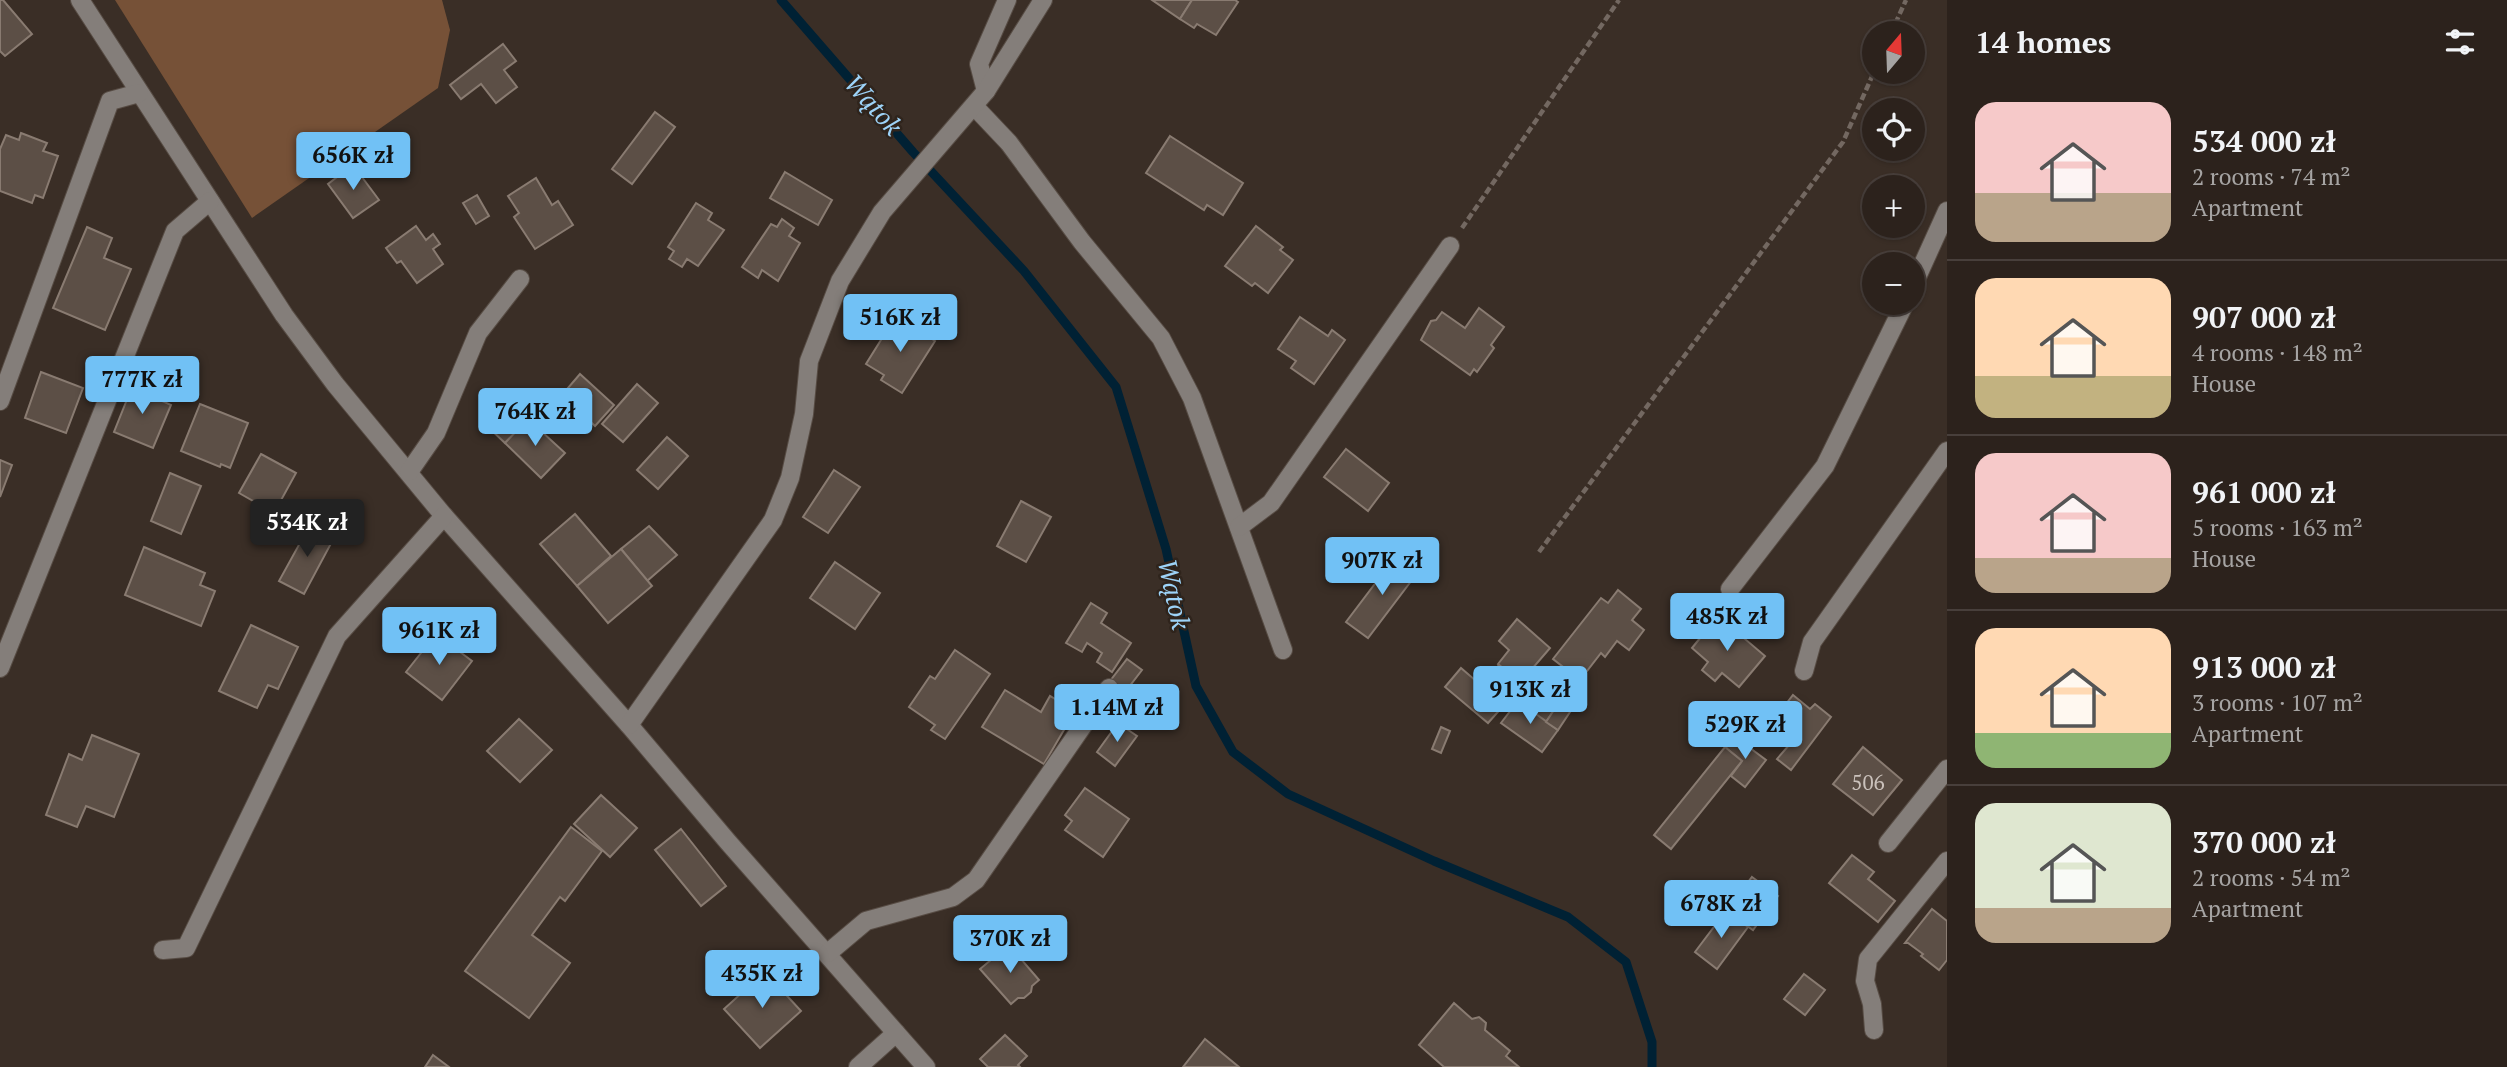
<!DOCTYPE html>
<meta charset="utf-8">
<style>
body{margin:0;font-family:"PT Serif",serif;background:#382f29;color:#f1f3f6;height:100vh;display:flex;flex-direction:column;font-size:26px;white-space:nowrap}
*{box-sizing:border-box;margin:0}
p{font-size:23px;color:#a6a4a3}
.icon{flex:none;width:38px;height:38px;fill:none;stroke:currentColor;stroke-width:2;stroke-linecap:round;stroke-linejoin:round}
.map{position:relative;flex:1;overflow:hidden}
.sheet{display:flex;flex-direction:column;background:#2c221c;width:560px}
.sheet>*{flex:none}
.needle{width:46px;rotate:19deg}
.buttons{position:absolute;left:1862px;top:21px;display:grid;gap:14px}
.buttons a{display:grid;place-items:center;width:63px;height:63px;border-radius:50%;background:#2c221c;box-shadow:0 2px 5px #0004,0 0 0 2px #483f3b;font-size:35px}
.price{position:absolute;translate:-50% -60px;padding:0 16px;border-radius:7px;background:#71c1f5;color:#111;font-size:23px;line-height:46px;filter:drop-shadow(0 2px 4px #0008)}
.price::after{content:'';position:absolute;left:50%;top:42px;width:21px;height:16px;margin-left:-10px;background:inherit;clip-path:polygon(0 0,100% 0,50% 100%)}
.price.active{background:#222;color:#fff}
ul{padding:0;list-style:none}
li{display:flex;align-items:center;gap:21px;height:175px;padding:0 28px}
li+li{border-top:2px solid #483f3b}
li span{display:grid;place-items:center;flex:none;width:196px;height:140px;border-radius:21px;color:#555}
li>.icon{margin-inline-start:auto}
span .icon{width:84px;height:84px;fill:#fffc;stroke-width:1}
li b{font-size:30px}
h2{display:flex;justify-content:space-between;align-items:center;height:84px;padding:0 28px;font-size:30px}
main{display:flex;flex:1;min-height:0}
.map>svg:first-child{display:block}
.green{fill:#765137}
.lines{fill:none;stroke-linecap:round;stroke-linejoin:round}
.stream{stroke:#002134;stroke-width:9}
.building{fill:#5c4f46;stroke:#897b71;stroke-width:2}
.minor-casing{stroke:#574c44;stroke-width:20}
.path{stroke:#736861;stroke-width:4.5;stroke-dasharray:7 3.5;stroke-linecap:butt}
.minor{stroke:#847e7a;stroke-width:18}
.labels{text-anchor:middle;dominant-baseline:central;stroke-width:5;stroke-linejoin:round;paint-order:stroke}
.number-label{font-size:21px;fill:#cac1bb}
.water-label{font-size:26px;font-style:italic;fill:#9dd3f8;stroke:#2f241c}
</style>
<main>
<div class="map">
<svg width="1947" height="1067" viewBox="0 0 1947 1067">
<rect width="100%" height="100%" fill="#3a2e26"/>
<!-- green -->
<path class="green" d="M115,0H442L450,30L438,88L252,218Z"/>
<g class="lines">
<!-- stream -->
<path class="stream" d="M781,0L913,152L1024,271L1116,387L1166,549L1196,686L1233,752L1288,794L1434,861L1568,917L1626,962L1652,1042V1067"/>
</g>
<!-- building -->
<g class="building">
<path d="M0,0H3L32,34L5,56L0,51Z"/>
<path d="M1152,0H1192L1180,19Z"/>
<path d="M1192,0H1235L1238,2L1216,35L1197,24L1194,28L1180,19Z"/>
<path d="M503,44L516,61L504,70L517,87L496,103L481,84L461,99L450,85Z"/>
<path d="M655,112L675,127L632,184L612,169Z"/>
<path d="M21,133L47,143L43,151L58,156L43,198L35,195L32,203L0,191V149L6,135L19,140Z"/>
<path d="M1170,136L1243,183L1223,215L1207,205L1204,210L1146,173Z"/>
<path d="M353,165L379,200L353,218L328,184Z"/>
<path d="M785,172L832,200L818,225L770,198Z"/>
<path d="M536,178L552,205L558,201L573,225L535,249L514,217L519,213L508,196Z"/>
<path d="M477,195L489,216L476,224L463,203Z"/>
<path d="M696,203L712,213L708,220L724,230L698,266L687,259L682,267L669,259L674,251L668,247Z"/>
<path d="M782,219L794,228L789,236L800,243L778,281L762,270L758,278L742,267L771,224L777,227Z"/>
<path d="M416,226L426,240L433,234L440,244L433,249L443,264L417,283L401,261L397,263L386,248Z"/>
<path d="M1256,226L1283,247L1280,250L1293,260L1268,293L1255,283L1252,286L1225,266Z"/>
<path d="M87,227L112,238L104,258L131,269L105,330L53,308Z"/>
<path d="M1479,308L1504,327L1491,345L1494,348L1477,372L1474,369L1470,375L1421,340L1431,321L1436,320L1442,312L1465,328Z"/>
<path d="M896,316L935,341L902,393L881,380L884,375L866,364Z"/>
<path d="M1300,317L1328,336L1332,330L1345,340L1314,384L1291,368L1296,361L1278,349Z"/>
<path d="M41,372L83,388L66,433L25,418Z"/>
<path d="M580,374L614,405L595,426L562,395Z"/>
<path d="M134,382L151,389L149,395L171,405L153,448L114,432Z"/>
<path d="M637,384L658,403L623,442L602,424Z"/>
<path d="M510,402L528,419L505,443L487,426Z"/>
<path d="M200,404L248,423L230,468L221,464L220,467L181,451Z"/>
<path d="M528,419L565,453L541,478L505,443Z"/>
<path d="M667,437L688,456L658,489L637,470Z"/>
<path d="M1346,449L1389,483L1368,511L1324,477Z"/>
<path d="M261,454L296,473L274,513L239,493Z"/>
<path d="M0,460L12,465L0,497Z"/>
<path d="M834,470L860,487L828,533L803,517Z"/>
<path d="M170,473L201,486L181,534L151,521Z"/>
<path d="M1021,501L1051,517L1026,562L997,546Z"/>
<path d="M575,514L611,556L577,586L540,544Z"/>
<path d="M311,523L335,536L304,594L279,581Z"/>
<path d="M649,526L677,555L647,581L621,549Z"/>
<path d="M144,547L205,573L200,585L215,591L201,626L125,595Z"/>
<path d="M621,549L652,586L608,623L577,586Z"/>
<path d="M1396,556L1418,572L1368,638L1346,622Z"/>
<path d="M835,562L880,593L855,629L810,598Z"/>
<path d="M1618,590L1641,609L1632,620L1644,630L1629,650L1617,641L1605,657L1601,653L1580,680L1553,659L1601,598L1608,603Z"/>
<path d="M1091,603L1107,613L1101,623L1131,643L1112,672L1097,662L1102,653L1087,643L1082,652L1066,643Z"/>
<path d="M1718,616L1765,656L1739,687L1722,673L1715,681L1702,670L1708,662L1692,648Z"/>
<path d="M1517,619L1550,648L1520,683L1498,664L1509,650L1499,641Z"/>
<path d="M251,625L298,647L278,689L268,685L257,708L219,691Z"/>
<path d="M436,634L472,661L442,700L406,672Z"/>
<path d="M955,650L990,674L945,739L931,730L935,725L909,707L930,676L935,679Z"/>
<path d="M1127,659L1142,670L1125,692L1110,681Z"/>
<path d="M1499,665L1521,683L1504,705L1482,687Z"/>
<path d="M1461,668L1504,705L1488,723L1445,687Z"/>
<path d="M1005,690L1041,712L1050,696L1075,711L1044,764L982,727Z"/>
<path d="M1537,690L1558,704L1546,722L1525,706Z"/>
<path d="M1793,695L1810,709L1815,704L1831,717L1791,770L1777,759L1790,744L1769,726Z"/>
<path d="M1518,701L1558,730L1542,752L1501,723Z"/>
<path d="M1558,704L1570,712L1558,730L1546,722Z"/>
<path d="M519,719L552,750L520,782L487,751Z"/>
<path d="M1118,723L1137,736L1115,766L1097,752Z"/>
<path d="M1441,727L1450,731L1441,753L1432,749Z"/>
<path d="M92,735L139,754L114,817L86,806L77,827L46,815L69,754L82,760Z"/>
<path d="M1734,736L1766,760L1745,787L1731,776L1742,761L1726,748Z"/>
<path d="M1725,747L1742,761L1671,849L1654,835Z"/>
<path d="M1863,747L1902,780L1873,815L1833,784Z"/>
<path d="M1085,788L1129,819L1103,857L1065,830L1072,821L1065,815Z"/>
<path d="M601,795L637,828L610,857L574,824Z"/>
<path d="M571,827L602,851L565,901L560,897L532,935L570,963L529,1018L465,971Z"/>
<path d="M681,829L726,886L701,906L655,850Z"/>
<path d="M1852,855L1874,872L1868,879L1895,901L1878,922L1829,883Z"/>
<path d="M1752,877L1778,896L1753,930L1726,911Z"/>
<path d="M1932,909L1947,921V960L1939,970L1921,956L1923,954L1908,943H1905Z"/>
<path d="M1726,911L1748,927L1717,969L1695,952Z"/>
<path d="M1009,945L1039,980L1032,986L1031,992L1024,998H1018L1011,1004L980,969Z"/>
<path d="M765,972L801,1011L760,1048L724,1009Z"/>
<path d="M1804,974L1825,990L1805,1015L1784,999Z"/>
<path d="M1454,1003L1472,1019L1479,1017L1486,1023L1485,1030L1510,1051L1506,1056L1519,1067H1444L1419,1045Z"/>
<path d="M1005,1035L1027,1056L1018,1065L1020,1067H988L980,1059Z"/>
<path d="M1205,1039L1239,1067H1183Z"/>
<path d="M433,1055L449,1067H425Z"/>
</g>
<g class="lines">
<!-- minor casing -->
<g class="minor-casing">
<g id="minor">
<path d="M80,0L284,315L335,384L444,516L629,725L728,842L926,1067"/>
<path d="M986,91L979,64L1007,0"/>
<path d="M974,106L1009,143L1082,242L1161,338L1192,398L1283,650"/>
<path d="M1913,286L1947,211"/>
<path d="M0,401L110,101L139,93"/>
<path d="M409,472L436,433L478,333L520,279"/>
<path d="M1239,527L1271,503L1450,246"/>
<path d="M1730,589L1825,466L1905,303"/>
<path d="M0,668L175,231L210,201"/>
<path d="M1804,671L1812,642L1947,451"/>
<path d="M629,725L773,520L790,478L804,414L809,361L840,281L882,212L986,91L1043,0"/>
<path d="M1888,843L1947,769"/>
<path d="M163,950L186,948L337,636L444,516"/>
<path d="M828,953L866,921L953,897L976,880L1109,688"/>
<path d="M1874,1030L1872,1004L1865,981L1868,959L1947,861"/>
<path d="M858,1067L896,1033"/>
</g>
</g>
<!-- path -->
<g class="path">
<path d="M1891,33L1906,0"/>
<path d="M1462,228L1619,0"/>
<path d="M1539,552L1843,142L1874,72"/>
</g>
<!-- minor -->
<use href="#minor" class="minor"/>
</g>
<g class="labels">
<!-- number labels -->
<g class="number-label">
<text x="1868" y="782">506</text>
</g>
<!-- water labels -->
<g class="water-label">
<text transform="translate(874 104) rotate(48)">Wątok</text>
<text transform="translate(1175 594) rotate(78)">Wątok</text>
</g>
</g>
</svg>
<div class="buttons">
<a><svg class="needle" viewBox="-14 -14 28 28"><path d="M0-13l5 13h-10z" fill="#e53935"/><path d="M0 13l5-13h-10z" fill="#a6a4a3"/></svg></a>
<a><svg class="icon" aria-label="locate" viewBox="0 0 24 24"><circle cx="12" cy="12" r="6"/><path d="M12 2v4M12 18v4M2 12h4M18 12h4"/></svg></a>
<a>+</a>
<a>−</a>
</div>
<b class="price" style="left:353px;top:192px">656K zł</b>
<b class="price" style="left:900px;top:354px">516K zł</b>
<b class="price" style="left:142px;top:416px">777K zł</b>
<b class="price" style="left:535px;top:448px">764K zł</b>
<b class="price active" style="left:307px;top:559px">534K zł</b>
<b class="price" style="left:1382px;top:597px">907K zł</b>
<b class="price" style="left:1727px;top:653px">485K zł</b>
<b class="price" style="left:439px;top:667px">961K zł</b>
<b class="price" style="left:1530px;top:726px">913K zł</b>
<b class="price" style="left:1117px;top:744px">1.14M zł</b>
<b class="price" style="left:1745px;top:761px">529K zł</b>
<b class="price" style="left:1721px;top:940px">678K zł</b>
<b class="price" style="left:1010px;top:975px">370K zł</b>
<b class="price" style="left:762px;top:1010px">435K zł</b>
</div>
<section class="sheet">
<h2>14 homes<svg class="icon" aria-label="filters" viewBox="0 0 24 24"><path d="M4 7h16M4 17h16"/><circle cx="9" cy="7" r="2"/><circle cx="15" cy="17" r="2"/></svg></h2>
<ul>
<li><span style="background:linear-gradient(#f6c9c9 65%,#b9a48a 0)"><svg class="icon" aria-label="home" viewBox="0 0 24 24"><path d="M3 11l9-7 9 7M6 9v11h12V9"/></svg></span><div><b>534 000 zł</b><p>2 rooms · 74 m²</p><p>Apartment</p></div></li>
<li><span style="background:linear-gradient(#ffd9b3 70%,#c2b280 0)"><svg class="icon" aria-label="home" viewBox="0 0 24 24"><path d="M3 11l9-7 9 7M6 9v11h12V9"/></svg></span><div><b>907 000 zł</b><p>4 rooms · 148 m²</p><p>House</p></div></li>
<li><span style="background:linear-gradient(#f6c9c9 75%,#b9a48a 0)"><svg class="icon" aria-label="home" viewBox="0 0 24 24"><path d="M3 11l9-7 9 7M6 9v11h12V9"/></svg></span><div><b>961 000 zł</b><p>5 rooms · 163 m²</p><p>House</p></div></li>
<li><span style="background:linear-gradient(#ffd9b3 75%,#8fb573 0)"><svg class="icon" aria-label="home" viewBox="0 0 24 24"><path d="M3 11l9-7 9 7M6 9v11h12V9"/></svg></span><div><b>913 000 zł</b><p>3 rooms · 107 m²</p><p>Apartment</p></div></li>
<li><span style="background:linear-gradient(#dfe7d0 75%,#b9a48a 0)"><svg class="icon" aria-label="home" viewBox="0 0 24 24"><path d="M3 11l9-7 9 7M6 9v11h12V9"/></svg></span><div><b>370 000 zł</b><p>2 rooms · 54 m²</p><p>Apartment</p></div></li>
</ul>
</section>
</main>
